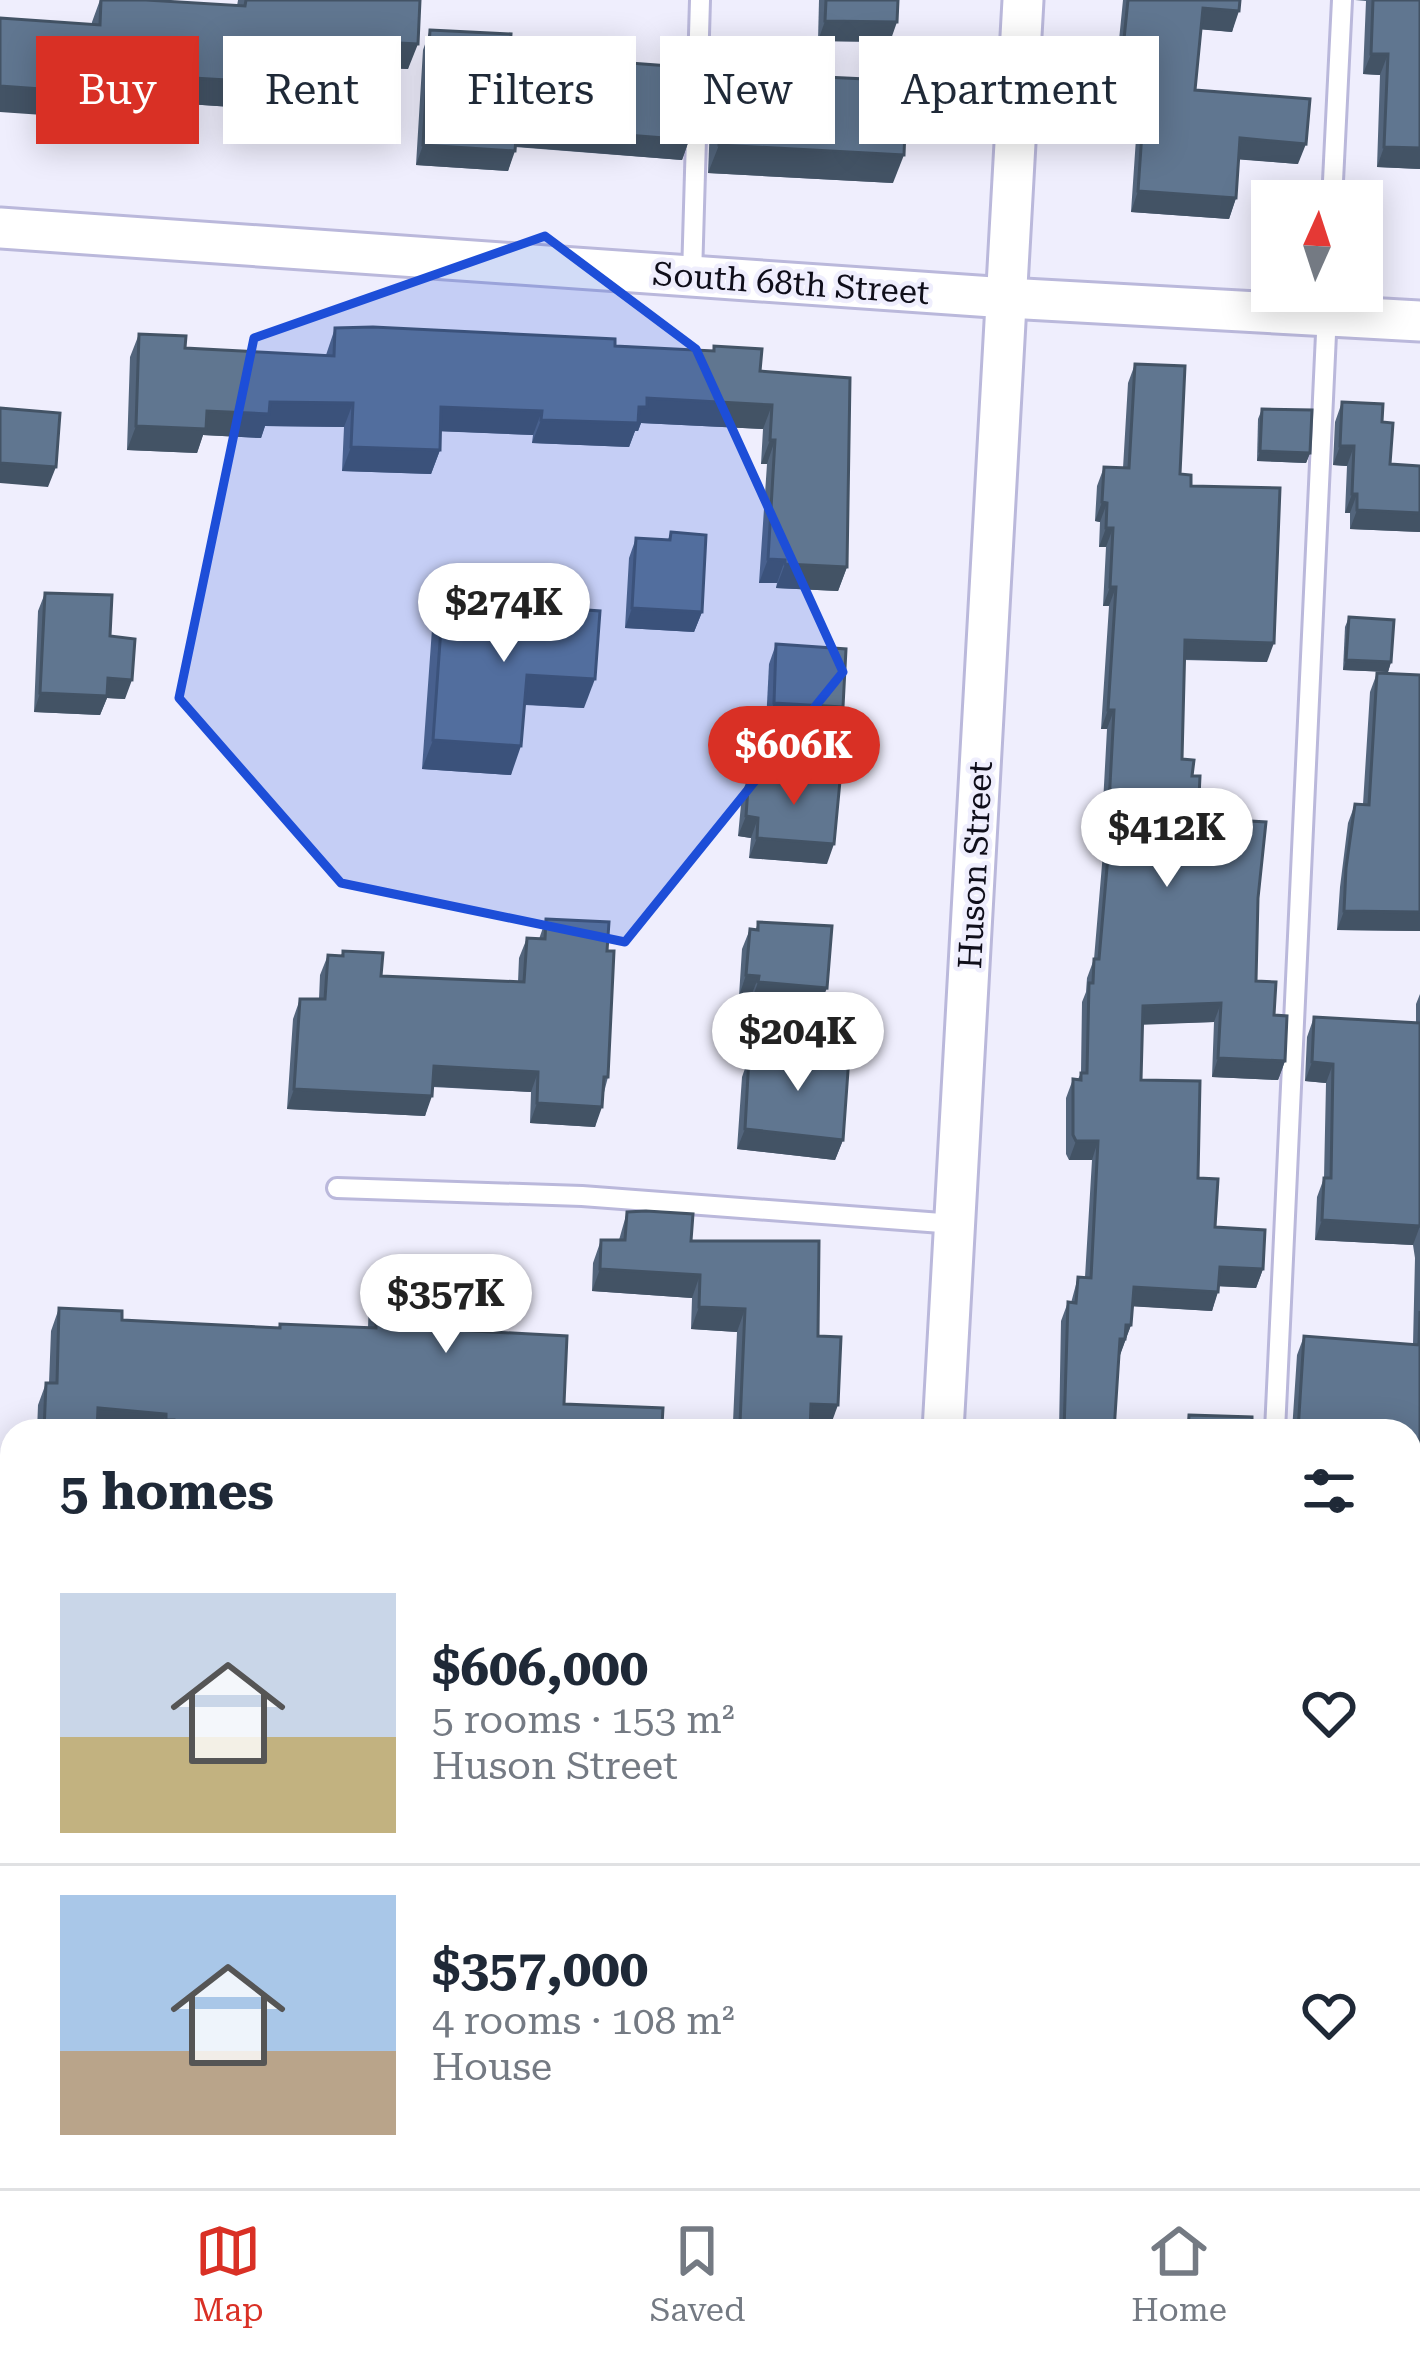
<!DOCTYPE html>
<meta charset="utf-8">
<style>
body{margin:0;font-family:"Roboto Serif",serif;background:#f2f2f3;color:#1f2937;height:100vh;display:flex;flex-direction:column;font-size:45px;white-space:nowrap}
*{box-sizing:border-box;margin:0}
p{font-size:39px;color:#747a83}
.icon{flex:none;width:66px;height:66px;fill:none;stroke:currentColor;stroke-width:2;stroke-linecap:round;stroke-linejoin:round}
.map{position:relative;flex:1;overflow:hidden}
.details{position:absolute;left:0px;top:1419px;width:1422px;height:771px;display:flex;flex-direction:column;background:#fff;border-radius:36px 36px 0 0;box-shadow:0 6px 30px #0003}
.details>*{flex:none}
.banner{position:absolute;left:36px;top:36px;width:1350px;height:108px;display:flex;gap:24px}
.needle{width:78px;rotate:3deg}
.fabs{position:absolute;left:1251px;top:180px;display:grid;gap:24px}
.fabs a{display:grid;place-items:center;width:132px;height:132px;border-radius:0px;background:#fff;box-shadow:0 6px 30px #0003;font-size:60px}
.price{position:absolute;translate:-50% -102px;padding:0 27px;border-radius:42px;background:#fff;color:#222;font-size:39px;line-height:78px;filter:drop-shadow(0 3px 6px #0008)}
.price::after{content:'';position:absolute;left:50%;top:72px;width:36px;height:27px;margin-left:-18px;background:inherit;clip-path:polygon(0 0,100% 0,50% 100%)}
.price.active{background:#d93025;color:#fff}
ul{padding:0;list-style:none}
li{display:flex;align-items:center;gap:36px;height:300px;padding:0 60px}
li+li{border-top:3px solid #e0e1e3}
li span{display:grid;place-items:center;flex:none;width:336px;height:240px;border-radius:0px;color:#555}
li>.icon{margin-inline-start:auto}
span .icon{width:144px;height:144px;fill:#fffc;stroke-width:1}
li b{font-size:51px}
h2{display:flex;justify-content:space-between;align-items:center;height:144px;padding:0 60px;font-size:51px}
.chip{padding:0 42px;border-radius:0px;background:#fff;box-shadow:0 6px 30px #0003;font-size:42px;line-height:108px}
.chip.active{background:#d93025;color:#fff}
.dock{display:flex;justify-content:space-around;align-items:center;height:168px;border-top:3px solid #e0e1e3;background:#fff;font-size:33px;color:#747a83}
.dock a{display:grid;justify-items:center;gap:6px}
.dock .active{color:#d93025}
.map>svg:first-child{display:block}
.green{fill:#f0c9d6}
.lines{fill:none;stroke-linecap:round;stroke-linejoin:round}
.service-casing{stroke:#bab8db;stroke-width:24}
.minor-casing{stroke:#bab8db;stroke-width:45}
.service{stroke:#fff;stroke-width:18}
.minor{stroke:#fff;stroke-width:39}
.wall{fill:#53657c}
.shaded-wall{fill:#435365}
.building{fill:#607690;stroke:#435365;stroke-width:3}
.marked{fill:#1d4ed8;fill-opacity:0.2;stroke:#1d4ed8;stroke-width:9;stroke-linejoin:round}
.labels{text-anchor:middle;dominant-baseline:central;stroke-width:9;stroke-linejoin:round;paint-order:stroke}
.street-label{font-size:33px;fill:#0f0e1a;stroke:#efeefd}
</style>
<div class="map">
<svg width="1420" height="2188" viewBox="0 0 1420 2188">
<rect width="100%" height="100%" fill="#efeefd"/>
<!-- green -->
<path class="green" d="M0,1651H12V2178H1410V1733H1420V2188H0Z"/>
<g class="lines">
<!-- service casing -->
<g class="service-casing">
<g id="service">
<path d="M1332,201L1342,0"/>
<path d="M692,276L700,0"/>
<path d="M337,1188L582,1196L955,1224"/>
<path d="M1275,1431L1328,291"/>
<path d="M0,1817L12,1819"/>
<path d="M1383,2178L1394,2188"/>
<path d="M527,2188L528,2178"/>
<path d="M863,2188L883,2178"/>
</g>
</g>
<!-- minor casing -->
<g class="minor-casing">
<g id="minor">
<path d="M0,228L1007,298L1420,321"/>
<path d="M943,1431L1023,0"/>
<path d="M0,1592H12"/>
<path d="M1410,1672H1420"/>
</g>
</g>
<!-- service -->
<use href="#service" class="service"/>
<!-- minor -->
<use href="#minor" class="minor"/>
</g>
<!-- wall -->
<g class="wall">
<path d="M100,0L237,6L238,0H420L408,69L325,65L323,111L313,136L231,132L232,107L143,101L134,126L85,123L92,22Z"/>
<path d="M819,0H898L890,42L818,41Z"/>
<path d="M1123,0H1240L1232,32L1201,29L1195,90L1298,164L1239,159L1236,198L1229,219L1131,212L1139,94L1122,93L1124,61L1117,60Z"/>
<path d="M1355,0H1420V169L1377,167L1380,75L1363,74L1366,1Z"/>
<path d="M430,30L507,92L569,95L570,79L578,59L682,78L689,140L682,160L515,147L508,171L416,165L423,50Z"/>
<path d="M721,72L893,183L708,173L711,100Z"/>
<path d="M335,328L713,351L714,346L760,371L847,567L838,591L776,588L777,583H759L767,464H761L763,429L641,423L638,431H635L629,447L532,443L533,435L441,431L440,450L431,474L342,471L344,427L265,426L261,438L203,435L197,453L127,450L130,357L139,334L185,348L326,355Z"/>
<path d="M1135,364L1180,474L1191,486L1267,662L1184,660L1182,759L1192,776L1198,818L1258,898L1256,981L1274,1015L1285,1061L1278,1080L1212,1077L1214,1022L1143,1024L1141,1080L1198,1178L1215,1227L1263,1269L1256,1288L1219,1286L1212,1311L1133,1306L1131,1325L1119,1357L1114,1431H1059L1061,1321L1068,1302L1071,1303L1078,1277H1085L1092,1160H1069L1066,1154V1098L1073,1079H1078L1081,1073L1082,1002L1086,992L1087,978L1094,959L1104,841H1101L1107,729H1101L1109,606H1103L1106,547H1099L1100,522L1095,521L1097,486L1104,467L1123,468L1128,383Z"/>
<path d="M1342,402L1382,422L1390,464L1420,466V532L1350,529V513H1345L1347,466L1333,465L1335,422Z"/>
<path d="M1262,409L1310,453L1306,463L1257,461L1258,419Z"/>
<path d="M671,532L702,612L694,632L625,628L629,558L636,538L668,540Z"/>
<path d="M45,593L110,636L125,699L107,698L100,715L34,712L38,611Z"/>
<path d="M443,600L584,708L525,705L511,775L422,769L432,629Z"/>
<path d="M1349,617L1391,662L1388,672L1343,670L1345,627Z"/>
<path d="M776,644L836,728L766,723L769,664Z"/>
<path d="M1377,673L1420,675V931L1337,930L1340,887L1348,823L1355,804H1363L1370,692Z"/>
<path d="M749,774L827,864L749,858L751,838L738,836L742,794Z"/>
<path d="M546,919L607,951L608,1077L595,1127L530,1123L531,1092L433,1087L425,1116L287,1109L293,1019L300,999H319L320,975L328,955L341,956L343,951L381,976L518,982L519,958L527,938L539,939Z"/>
<path d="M758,922L819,1008L751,1002V996H739L742,949L750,929H756Z"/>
<path d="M1420,994V1585L1410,1584V1431H1292L1297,1355L1304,1336L1413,1345L1415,1258L1413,1245L1315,1240L1317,1197L1324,1178L1326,1083L1305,1081L1307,1037L1314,1017L1416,1023V1004Z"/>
<path d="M767,1051L843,1140L835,1160L737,1149L742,1077L749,1057H764Z"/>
<path d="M627,1212L691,1241L818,1336L830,1427L810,1426V1431H37L38,1405L46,1383H49L51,1331L59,1308L122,1320L278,1328L280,1324L368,1327L369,1302L377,1279L383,1280L387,1269L439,1329L564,1404L662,1425L730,1428L733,1422L737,1332L691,1329L692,1298L592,1291L593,1263L601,1240H619Z"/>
</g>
<!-- shaded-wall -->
<g class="shaded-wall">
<path d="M1203,8L1239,11L1232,32L1196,29Z"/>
<path d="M825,21L897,22L890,42L818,41Z"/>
<path d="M326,39L418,44L408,69L317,64Z"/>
<path d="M1124,39L1132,40L1124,61L1117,60Z"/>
<path d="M1371,54H1388L1380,75L1363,74Z"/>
<path d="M1129,72L1146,74L1139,94L1122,93Z"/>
<path d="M145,75L242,81L232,107L143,101L134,126L85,123L95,97Z"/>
<path d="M0,86L95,93L86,118L0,112Z"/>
<path d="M240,107L323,111L313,136L231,132Z"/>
<path d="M517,126L689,140L682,160L509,146Z"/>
<path d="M1240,138L1306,144L1298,164L1233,159Z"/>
<path d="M423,145L515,151L508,171L416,165Z"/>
<path d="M719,145L904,155L893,183L708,173Z"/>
<path d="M1384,147L1420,148V169L1377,167Z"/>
<path d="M1138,191L1236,198L1229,219L1131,212Z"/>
<path d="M647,398L772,405L763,429L641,423L638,431H635L629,447L532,443L541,420L639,407Z"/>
<path d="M270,402L353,403L344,427L265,426L261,438L203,435L197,453L127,450L136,426L207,411Z"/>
<path d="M441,407L542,411L533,435L433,431Z"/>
<path d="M770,440H775L767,464H761Z"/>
<path d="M1340,446H1354L1347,466L1333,465Z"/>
<path d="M351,447L440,450L431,474L342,471Z"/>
<path d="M1260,451L1310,453L1306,463L1257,461Z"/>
<path d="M0,463L56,467L48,487L0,483Z"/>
<path d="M1352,494H1357L1350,513H1345Z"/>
<path d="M1102,502L1107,503L1100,522L1095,521Z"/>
<path d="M1357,510L1420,513V532L1350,529Z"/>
<path d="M1106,528H1113L1106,547H1099Z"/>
<path d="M768,559L785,560L777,583H759Z"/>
<path d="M785,564L847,567L838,591L776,588Z"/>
<path d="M1110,587H1116L1109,606H1103Z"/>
<path d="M632,608L702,612L694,632L625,628Z"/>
<path d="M1185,640L1274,643L1267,662L1178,659Z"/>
<path d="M1346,660L1391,662L1388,672L1343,670Z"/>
<path d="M527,675L595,679L584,708L516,704Z"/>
<path d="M108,678L132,680L125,699L107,698L100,715L34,712L40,693Z"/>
<path d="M774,703L843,707L836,728L766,723Z"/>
<path d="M1108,710H1114L1107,729H1101Z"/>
<path d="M433,740L521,746L511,775L422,769Z"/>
<path d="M746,816L758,818L751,838L738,836Z"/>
<path d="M1108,822H1111L1104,841H1101Z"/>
<path d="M757,838L834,844L827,864L749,858Z"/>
<path d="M1344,911L1420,912V931L1337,930Z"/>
<path d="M746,975L759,976L751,996H739Z"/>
<path d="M758,982L827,988L819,1008L751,1002Z"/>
<path d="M1221,1003L1214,1022L1137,1025L1143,1006Z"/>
<path d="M1218,1058L1285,1061L1278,1080L1212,1077Z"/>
<path d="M1312,1062L1333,1064L1326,1083L1305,1081Z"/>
<path d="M434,1066L538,1072L531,1092L427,1086Z"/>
<path d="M294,1089L432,1096L425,1116L287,1109Z"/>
<path d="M537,1103L602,1107L595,1127L530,1123Z"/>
<path d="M745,1129L843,1140L835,1160L737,1149Z"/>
<path d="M1076,1141H1098L1092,1160H1069Z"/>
<path d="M1322,1220L1420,1226L1413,1245L1315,1240Z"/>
<path d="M1220,1267L1263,1269L1256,1288L1213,1286Z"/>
<path d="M600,1269L700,1275L692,1298L592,1291Z"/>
<path d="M1134,1287L1218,1292L1212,1311L1127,1306Z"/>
<path d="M699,1307L745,1309L737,1332L691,1329Z"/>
<path d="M1126,1325H1131L1119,1358H1113Z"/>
<path d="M811,1404L838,1405L830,1427L803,1426Z"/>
<path d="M98,1408L166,1414L160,1431L90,1430Z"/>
<path d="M166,1420H174L170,1431H161Z"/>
<path d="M1410,1565H1420V1585L1410,1584Z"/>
<rect x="0" y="2140" width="12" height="36"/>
<path d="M181,2178H453L451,2182L236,2178L234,2183L179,2182Z"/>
</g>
<!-- building -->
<g class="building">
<path d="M101,0H146L245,6L246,0H420L418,44L326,39L323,111L240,107L242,81L145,75L144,101L95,97V93L0,86V18L100,25Z"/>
<path d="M826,0H898L897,22L825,21Z"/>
<path d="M1128,0H1240L1239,11L1203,8L1195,90L1310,99L1306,144L1240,138L1236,198L1138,191L1146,74L1129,72L1132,40L1124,39Z"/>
<path d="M1373,0H1420V148L1384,147L1388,54H1371Z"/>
<path d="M430,30L511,34L507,92L575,96L578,59L682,67V78H691L689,140L517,126L515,151L423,145Z"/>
<path d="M721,72L907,81L904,155L719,145Z"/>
<path d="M373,327L615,339V346L714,351V346L762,349L760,371L850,378L847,567L785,564V560L768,559L775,440H770L772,405L647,398V407H639L638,423L541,420L542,411L441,407L440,450L351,447L353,403L270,402L269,414L207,411L206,429L136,426L139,334L186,336L185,348L334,356L335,328Z"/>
<path d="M1135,364L1185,366L1180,474L1191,475V486L1280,488L1274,643L1185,640L1182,759L1194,760L1192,776H1200L1198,818L1266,822L1258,898L1256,981L1276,982L1274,1015L1287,1016L1285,1061L1218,1058L1221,1003L1143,1006L1141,1080L1200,1081L1198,1178L1218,1179L1215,1227L1265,1230L1263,1269L1220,1267L1218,1292L1134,1287L1131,1325H1126L1125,1339H1120L1114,1431H1064L1068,1302L1076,1303L1078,1277L1091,1278L1098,1141H1076L1073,1135V1079L1081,1080V1073H1087L1089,983H1093L1094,959H1099L1111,822H1108L1114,710H1108L1116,587H1110L1113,528H1106L1107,503L1102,502L1104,467L1129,468Z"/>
<path d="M1342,402L1383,404L1382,422L1393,423L1390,464L1420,466V513L1357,510V494H1352L1354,446H1340Z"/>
<path d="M0,408L60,413L56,467L0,463Z"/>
<path d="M1262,409L1312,410L1310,453L1260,451Z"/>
<path d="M671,532L706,535L702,612L632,608L636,538L670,540Z"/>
<path d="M45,593L112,595L110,636L135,639L132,680L108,678L107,696L40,693Z"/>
<path d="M443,600L600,611L595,679L527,675L521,746L433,740Z"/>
<path d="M1349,617L1394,620L1391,662L1346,660Z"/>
<path d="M776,644L846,649L843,707L774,703Z"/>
<path d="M1377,673L1420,675V912L1344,911L1346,868L1355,804L1369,805Z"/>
<path d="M749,774L840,781L834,844L757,838L758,818L746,816Z"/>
<path d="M546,919L609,922L607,951H614L608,1077H604L602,1107L537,1103L538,1072L434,1066L432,1096L294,1089L300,999H325L328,955L343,956V951L383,953L381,976L524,982L527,938L545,939Z"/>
<path d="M758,922L832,926L827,988L758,982L759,976L746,975L750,929L758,930Z"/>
<path d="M1314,1017L1420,1023V1226L1322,1220L1324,1178H1331L1333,1064L1312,1062Z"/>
<path d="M767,1051L849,1057L843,1140L745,1129L749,1057L766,1058Z"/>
<path d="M646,1211L693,1214L691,1241H819L818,1336L841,1337L838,1405L811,1404L810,1431H174V1420H166V1414L98,1408L97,1431H44L46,1383H57L59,1308L122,1311V1320L280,1328V1324L376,1328L377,1279L387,1280V1269L441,1271L439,1329L567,1336L564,1404L663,1408L662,1425L732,1428V1422L740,1423L745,1309L699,1307L700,1275L600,1269L601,1240H625L627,1212Z"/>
<path d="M1420,1311V1565H1410V1431H1298L1304,1336L1419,1345Z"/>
<path d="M1189,1415L1252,1417V1431H1188Z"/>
<rect x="0" y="1824" width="12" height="316"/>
</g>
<!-- marked area -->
<path class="marked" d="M545,236L696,349L843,672L625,942L341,883L179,698L254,338Z"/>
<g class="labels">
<!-- street labels -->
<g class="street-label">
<text transform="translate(791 283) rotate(4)">South 68th Street</text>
<text transform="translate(975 865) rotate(-87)">Huson Street</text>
</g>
</g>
</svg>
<div class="fabs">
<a><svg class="needle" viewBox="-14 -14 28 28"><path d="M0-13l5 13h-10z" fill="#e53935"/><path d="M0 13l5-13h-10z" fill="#747a83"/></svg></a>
</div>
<b class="price" style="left:504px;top:665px">$274K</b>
<b class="price active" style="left:794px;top:808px">$606K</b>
<b class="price" style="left:1167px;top:890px">$412K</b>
<b class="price" style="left:798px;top:1094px">$204K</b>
<b class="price" style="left:446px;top:1356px">$357K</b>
<div class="banner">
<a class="chip active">Buy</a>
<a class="chip">Rent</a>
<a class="chip">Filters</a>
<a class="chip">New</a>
<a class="chip">Apartment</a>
</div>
<section class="details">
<h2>5 homes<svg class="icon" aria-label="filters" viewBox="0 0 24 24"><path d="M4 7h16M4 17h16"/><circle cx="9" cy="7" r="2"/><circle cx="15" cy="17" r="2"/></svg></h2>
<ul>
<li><span style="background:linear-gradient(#c9d6e8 60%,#c2b280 0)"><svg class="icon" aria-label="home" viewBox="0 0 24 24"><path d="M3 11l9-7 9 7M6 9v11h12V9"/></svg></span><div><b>$606,000</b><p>5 rooms · 153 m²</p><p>Huson Street</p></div><svg class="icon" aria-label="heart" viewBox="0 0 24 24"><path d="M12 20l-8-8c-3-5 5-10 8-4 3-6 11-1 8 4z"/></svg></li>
<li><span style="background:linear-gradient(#a9c7e8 65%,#b9a48a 0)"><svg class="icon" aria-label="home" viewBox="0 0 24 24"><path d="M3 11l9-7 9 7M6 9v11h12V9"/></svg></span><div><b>$357,000</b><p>4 rooms · 108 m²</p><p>House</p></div><svg class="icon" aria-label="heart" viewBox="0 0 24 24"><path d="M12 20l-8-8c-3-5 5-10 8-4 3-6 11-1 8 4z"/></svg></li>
</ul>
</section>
</div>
<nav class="dock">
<a class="active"><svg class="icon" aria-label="map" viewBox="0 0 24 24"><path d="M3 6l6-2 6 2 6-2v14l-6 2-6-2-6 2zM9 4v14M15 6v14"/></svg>Map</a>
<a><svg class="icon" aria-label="saved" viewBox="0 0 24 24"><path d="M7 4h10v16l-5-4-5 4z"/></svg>Saved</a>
<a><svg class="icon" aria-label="home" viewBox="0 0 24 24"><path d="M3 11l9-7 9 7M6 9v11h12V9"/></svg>Home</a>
</nav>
